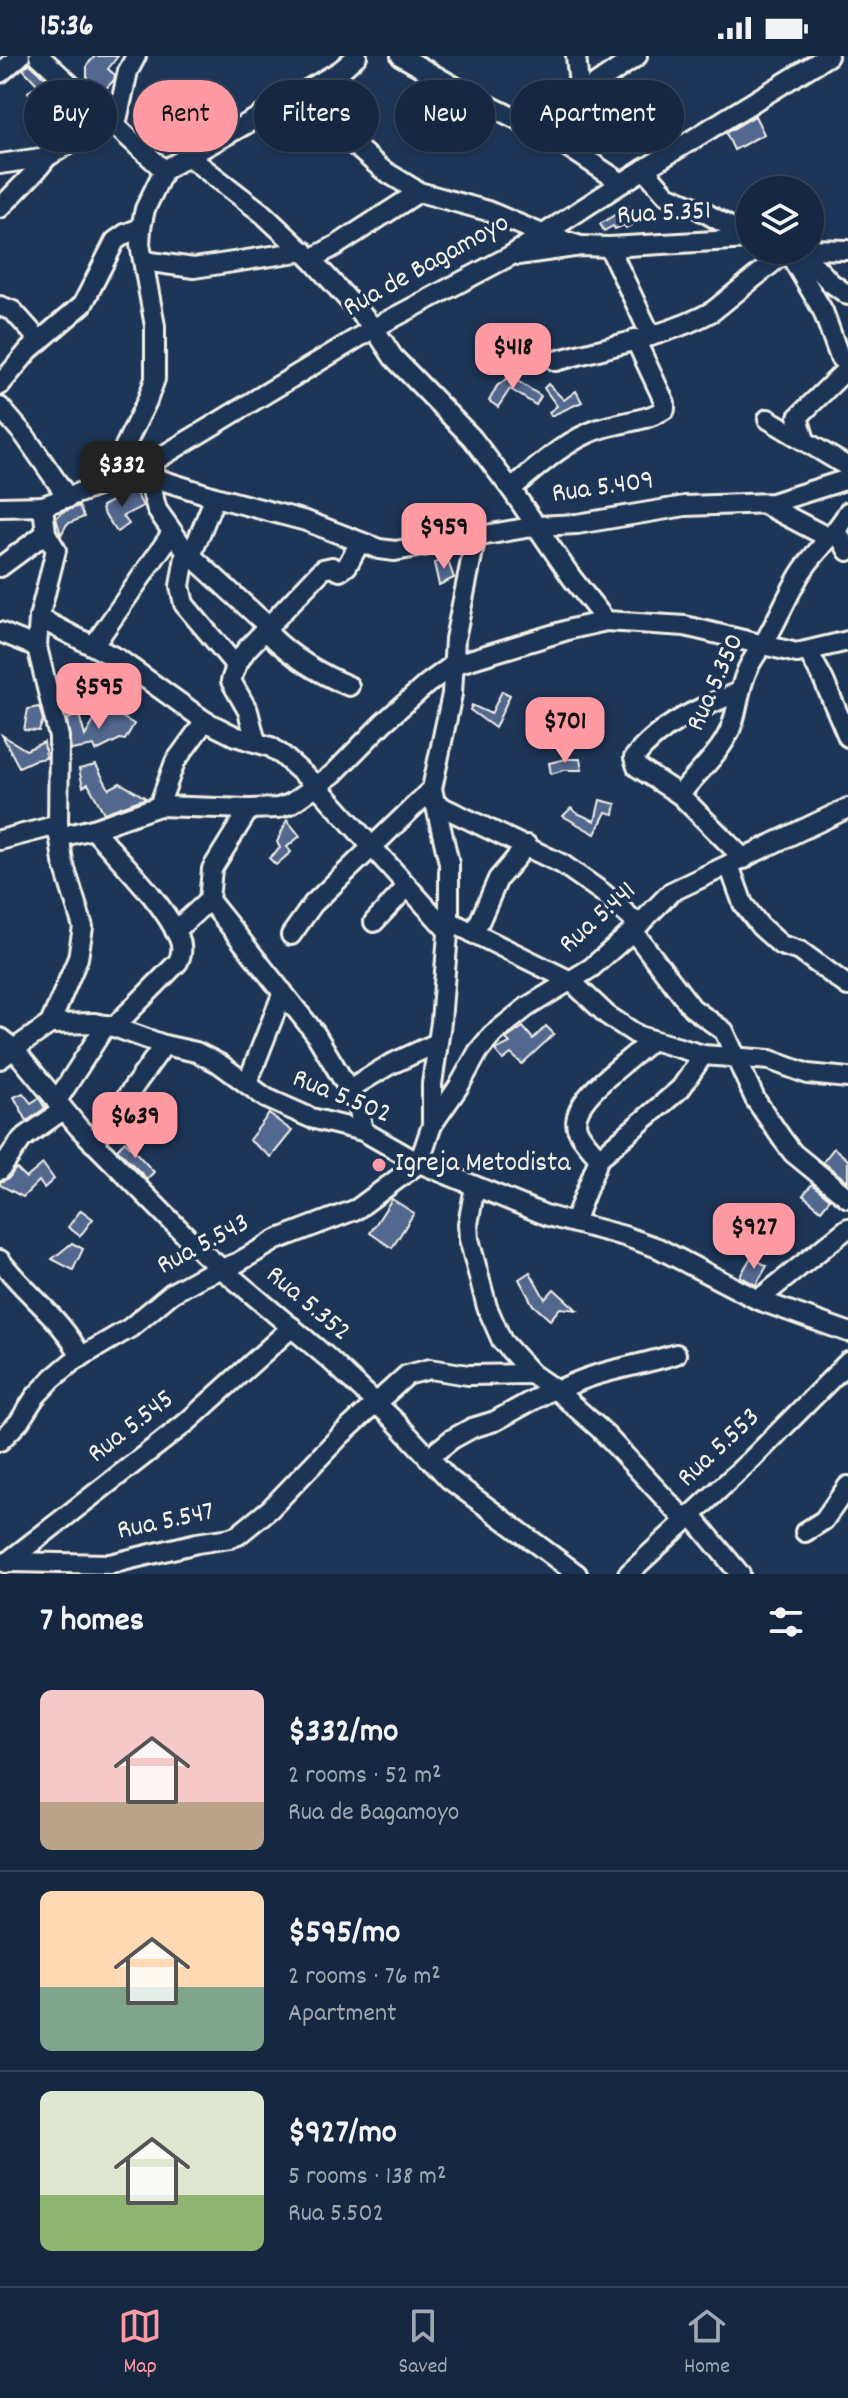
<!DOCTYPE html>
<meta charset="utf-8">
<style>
body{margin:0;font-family:Dekko,sans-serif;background:#1f3048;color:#f1f3f6;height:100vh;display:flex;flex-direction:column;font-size:30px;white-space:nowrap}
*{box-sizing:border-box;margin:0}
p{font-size:26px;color:#9ea6b1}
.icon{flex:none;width:44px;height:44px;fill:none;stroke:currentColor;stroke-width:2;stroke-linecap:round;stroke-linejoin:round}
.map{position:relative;height:1518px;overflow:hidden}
.drawer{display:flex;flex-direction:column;background:#162841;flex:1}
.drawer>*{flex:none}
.guide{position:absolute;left:24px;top:24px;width:800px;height:72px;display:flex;gap:16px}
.controls{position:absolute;left:736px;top:120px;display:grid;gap:16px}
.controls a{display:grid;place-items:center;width:88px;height:88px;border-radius:50%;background:#162841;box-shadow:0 2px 6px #0004,0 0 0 2px #35445a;font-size:40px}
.price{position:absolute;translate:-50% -68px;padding:0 18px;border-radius:16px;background:#ff9aa2;color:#111;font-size:26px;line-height:52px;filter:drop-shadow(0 2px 4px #0008)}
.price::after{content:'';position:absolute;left:50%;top:48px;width:24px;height:18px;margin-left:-12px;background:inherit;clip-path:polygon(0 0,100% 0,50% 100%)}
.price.selected{background:#222;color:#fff}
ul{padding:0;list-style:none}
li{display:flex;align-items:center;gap:24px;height:200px;padding:0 40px}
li+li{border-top:2px solid #35445a}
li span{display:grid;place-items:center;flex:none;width:224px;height:160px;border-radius:12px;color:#555}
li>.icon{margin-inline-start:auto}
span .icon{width:96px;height:96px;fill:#fffc;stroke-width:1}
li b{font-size:34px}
h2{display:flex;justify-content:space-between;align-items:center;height:96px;padding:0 40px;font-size:34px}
.pill{padding:0 28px;border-radius:36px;background:#162841;box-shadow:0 2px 6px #0004,0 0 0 2px #35445a;font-size:28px;line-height:72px}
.pill.selected{background:#ff9aa2;color:#111}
.status{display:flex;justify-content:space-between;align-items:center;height:56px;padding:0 40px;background:#162841;direction:ltr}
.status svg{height:22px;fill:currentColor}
.menu{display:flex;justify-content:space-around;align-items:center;height:112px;border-top:2px solid #35445a;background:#162841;font-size:22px;color:#9ea6b1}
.menu a{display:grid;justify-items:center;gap:4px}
.menu .selected{color:#ff9aa2}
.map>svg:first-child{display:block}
.building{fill:#53688f;stroke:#f4f1e8;stroke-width:2}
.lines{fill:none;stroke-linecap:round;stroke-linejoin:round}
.minor-casing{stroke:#f4f1e8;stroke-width:24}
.minor{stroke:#1d3557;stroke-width:18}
.poi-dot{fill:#ff9aa2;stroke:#1d3557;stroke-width:3}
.labels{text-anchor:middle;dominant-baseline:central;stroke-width:7;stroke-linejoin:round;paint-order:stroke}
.street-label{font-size:28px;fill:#f4f1e8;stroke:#1d3557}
.poi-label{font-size:28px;fill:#f4f1e8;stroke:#1d3557;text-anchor:start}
</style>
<div class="status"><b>15:36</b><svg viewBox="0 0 49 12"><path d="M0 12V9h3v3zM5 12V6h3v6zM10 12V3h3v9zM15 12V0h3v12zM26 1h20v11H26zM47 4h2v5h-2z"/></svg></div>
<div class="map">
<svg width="848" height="1518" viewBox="0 0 848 1518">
<rect width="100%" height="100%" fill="#1d3557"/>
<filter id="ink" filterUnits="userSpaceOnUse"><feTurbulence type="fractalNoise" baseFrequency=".0125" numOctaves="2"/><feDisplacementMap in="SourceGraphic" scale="16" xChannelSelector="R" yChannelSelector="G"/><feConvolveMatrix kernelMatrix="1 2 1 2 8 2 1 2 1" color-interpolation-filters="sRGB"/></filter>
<g filter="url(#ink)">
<!-- building -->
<g class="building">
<path d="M95,0H118L108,13L115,19L114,24L100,39L87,27V9Z"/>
<path d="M30,7L31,9L89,62L66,76L43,52L41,54L28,36L38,29L23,13Z"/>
<path d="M755,60L764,78L734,94L726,77Z"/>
<path d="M629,150L640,164L626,172L624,169L615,173L613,170L604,175L600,168Z"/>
<path d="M522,311L516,324L541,340L536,349L510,333L498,351L489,345L497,330Z"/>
<path d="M548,328L564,344L576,335L582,346L551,360L549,356L557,350L544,332Z"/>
<path d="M134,433L143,450L123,460L129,468L117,476L103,456L102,450Z"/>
<path d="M79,450L84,461L67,468L61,479L56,462L62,456Z"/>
<path d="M447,502L454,522L439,529L434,507Z"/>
<path d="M502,635L510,639L495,672L470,654L472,649L491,658Z"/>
<path d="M39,651L43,664L39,675L24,674L28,653Z"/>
<path d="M110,654L134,668L125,684L120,683L96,695L94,690L71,694L67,663L79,659L85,680L98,658L105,662Z"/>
<path d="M2,679L26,694L44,686L46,702L34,704L19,711Z"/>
<path d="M566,703H580L582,714H564L551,718L549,707Z"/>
<path d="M96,709L109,733L120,727L146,742L104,757L88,728L83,731L79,713Z"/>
<path d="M600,744L616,748L614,758L606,756L595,778L563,760L571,752L577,757L595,765Z"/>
<path d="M287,764L300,780L287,791L291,796L276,809L269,802L280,792L277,786Z"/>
<path d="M546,970L554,978L522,1008L511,998L503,1004L495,994L510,987L506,983L523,971L533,983Z"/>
<path d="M23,1037L31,1047L39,1042L45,1052L27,1065L14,1041Z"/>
<path d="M269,1058L292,1075L271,1101L249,1084Z"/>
<path d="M125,1085L154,1116L147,1123L117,1093Z"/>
<path d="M834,1092L848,1104V1126L823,1106Z"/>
<path d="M43,1108L54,1123L44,1132L39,1125L23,1141L0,1129V1126L9,1122L16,1112L26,1122Z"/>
<path d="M812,1128L830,1143L821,1154L803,1139Z"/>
<path d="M392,1143L414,1157L392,1192L370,1177Z"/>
<path d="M81,1154L93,1163L80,1180L68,1171Z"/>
<path d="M72,1187L83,1193L73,1214L52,1203Z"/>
<path d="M751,1201L767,1210L756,1229L740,1220Z"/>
<path d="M530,1216L545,1243L554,1233L577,1254L560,1252L550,1264L533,1249L519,1223Z"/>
</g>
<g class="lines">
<!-- minor casing -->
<g class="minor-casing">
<g id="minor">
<path d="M39,0L164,114"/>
<path d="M401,0L478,44L553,81L622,127"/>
<path d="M576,0L580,39"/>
<path d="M0,17L20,0"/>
<path d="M314,30L355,90L383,114L419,136L488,155L542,178L581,190"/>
<path d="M116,69L128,15L136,0"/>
<path d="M553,81L580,39L637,0"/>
<path d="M188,100L262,157L311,203L374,272L393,301L472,382L511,433L572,522L606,565"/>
<path d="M0,108L47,101L109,64"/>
<path d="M644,113L667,139L695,151L750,182"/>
<path d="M0,152L36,115L47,101"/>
<path d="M609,191L651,280"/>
<path d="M810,193L848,194"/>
<path d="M787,194L823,255L840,302L848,308"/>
<path d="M800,194L831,227L848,239"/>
<path d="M518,199L581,190L609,191L750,183"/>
<path d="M311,203L337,189L419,136"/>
<path d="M144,205L194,212L304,195"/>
<path d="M0,250L13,255L40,285"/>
<path d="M556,305C608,290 666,281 713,255L787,195"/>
<path d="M0,329L29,294L83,248L115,185L125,178L141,172"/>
<path d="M0,351L25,380L68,442"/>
<path d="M768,363L848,411"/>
<path d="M805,384L798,361L848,312"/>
<path d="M136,416L215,441L306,465L379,493L395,495L537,470L577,468L685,450L772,447L848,423"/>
<path d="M148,420L157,454L186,495L269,571L270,579C292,601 320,618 349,630"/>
<path d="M123,422L125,390L147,345L155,323V270L140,188L141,172L145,153L164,114L314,30L341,14L357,0"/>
<path d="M511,433C538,411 566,384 599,373C620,366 648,365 665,353V347L635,283"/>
<path d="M764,448L829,482"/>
<path d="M43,450L46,477L56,494L39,562L37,591L59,681L58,769L63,806L83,871L78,902L50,968"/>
<path d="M0,451L43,450L136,416L374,272L510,200L622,127L828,0"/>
<path d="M837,475L848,495"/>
<path d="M186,495L180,530L184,548L236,610"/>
<path d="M191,500L215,441"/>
<path d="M0,511L46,477"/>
<path d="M39,562L120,604L205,665L235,680L271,691L282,699L318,731L448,875"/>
<path d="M0,576L37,591"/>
<path d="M94,589L172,477"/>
<path d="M808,595L824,625L848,681"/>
<path d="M256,686L248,655L231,625L236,610L246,594L323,513L332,511L340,515L347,510L360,486"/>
<path d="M680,739L637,711L634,702C659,669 701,651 739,636"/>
<path d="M434,747L562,808L602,836L639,869"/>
<path d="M159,750L175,706L205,665"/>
<path d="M249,753L212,813L209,844L315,977L358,1049L363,1075"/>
<path d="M93,773C120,805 162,844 179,882C183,891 182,898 178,906L114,971"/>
<path d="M59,781L93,773L159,750L249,753L278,752L290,748L333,718L383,667L427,628L453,609L571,573L606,565L685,570L797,597L848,585"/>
<path d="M0,784L58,769"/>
<path d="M744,803L680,739C694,719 714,704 726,682C738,662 737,638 746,617C751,603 761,593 768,580C779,560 788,539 799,520C813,496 835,480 848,456"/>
<path d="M729,809L743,848L760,870L781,889L800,895L848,930"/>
<path d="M449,865L571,925L607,959L639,980L703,999L770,1004L808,1018L848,1022"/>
<path d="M374,866L406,832"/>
<path d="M175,875L209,844"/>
<path d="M633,875L692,952L724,975L755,1043L783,1084L793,1097L848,1142"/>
<path d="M474,878L498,823L527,789"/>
<path d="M291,879L313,848L432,733"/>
<path d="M0,982L14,993L50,968L95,967L114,971L164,989L196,996L220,1008L266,1042L311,1062L363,1075L419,1107L548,1160L624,1180L658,1192L758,1244L848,1276"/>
<path d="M0,1003L14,993L79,1072L203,1197L328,1302L393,1363L449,1423L577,1518"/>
<path d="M247,1028L283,936"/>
<path d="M349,1033L389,1009L437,987"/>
<path d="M56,1046L106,969"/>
<path d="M432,1069L459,1030L478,996L492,979L527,951L591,912L633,875L671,836L848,752"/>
<path d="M93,1087L164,989"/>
<path d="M599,1102C592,1093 581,1083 577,1072C568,1043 633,1003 651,984"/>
<path d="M0,1114L22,1083L63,1054"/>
<path d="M475,1131L468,1168L469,1183L487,1251L502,1285L532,1318L557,1335L600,1373L685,1464"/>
<path d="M574,1166L599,1102L681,1032L703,999"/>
<path d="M0,1204C26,1239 62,1262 81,1301"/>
<path d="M758,1244L848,1172"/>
<path d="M557,1335C599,1313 633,1312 676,1298"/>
<path d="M0,1385L19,1366L35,1341L53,1322L72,1306L130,1272L172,1237L201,1221L237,1207L276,1184L357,1153L419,1107L432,1069V1028L441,966L449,865V807L432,733L452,638L455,583L476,480"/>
<path d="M428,1402L452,1383L472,1372L495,1365L553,1333"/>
<path d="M691,1459L740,1518"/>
<path d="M805,1476L824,1464L848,1430"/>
<path d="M10,1506L110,1508L197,1487L230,1482L238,1479L270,1453L341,1379L407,1319L430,1313L468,1319L532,1318"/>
<path d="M6,1507L187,1366L292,1271"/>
<path d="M628,1518L751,1404L848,1306"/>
</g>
</g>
<!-- minor -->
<use href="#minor" class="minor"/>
</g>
</g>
<!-- markers -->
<circle class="poi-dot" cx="379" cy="1109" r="8"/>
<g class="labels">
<!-- street labels -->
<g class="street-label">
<text transform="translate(664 159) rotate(-3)">Rua 5.351</text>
<text transform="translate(427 211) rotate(-29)">Rua de Bagamoyo</text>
<text transform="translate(603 433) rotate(-8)">Rua 5.409</text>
<text transform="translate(717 627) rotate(-66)">Rua 5.350</text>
<text transform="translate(599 863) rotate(-42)">Rua 5.441</text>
<text transform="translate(341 1042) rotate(22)">Rua 5.502</text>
<text transform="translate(204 1190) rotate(-28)">Rua 5.543</text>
<text transform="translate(307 1249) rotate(40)">Rua 5.352</text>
<text transform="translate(132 1372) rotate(-38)">Rua 5.545</text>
<text transform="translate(720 1393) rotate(-43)">Rua 5.553</text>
<text transform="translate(166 1467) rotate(-12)">Rua 5.547</text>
</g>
<!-- poi labels -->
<g class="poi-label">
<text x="395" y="1109">Igreja Metodista</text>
</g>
</g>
</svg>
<div class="controls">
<a><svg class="icon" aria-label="layers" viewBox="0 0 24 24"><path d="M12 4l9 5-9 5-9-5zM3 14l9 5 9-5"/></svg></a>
</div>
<b class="price" style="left:513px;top:335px">$418</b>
<b class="price selected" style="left:122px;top:453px">$332</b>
<b class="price" style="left:444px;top:515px">$959</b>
<b class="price" style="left:99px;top:675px">$595</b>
<b class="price" style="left:565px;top:709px">$701</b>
<b class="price" style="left:135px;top:1104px">$639</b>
<b class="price" style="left:754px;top:1215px">$927</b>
<div class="guide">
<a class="pill">Buy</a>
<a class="pill selected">Rent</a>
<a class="pill">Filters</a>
<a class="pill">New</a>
<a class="pill">Apartment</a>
</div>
</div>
<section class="drawer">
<h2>7 homes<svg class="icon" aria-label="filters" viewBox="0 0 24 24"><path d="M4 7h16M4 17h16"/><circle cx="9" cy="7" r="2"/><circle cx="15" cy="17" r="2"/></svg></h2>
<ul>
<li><span style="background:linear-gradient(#f6c9c9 70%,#b9a48a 0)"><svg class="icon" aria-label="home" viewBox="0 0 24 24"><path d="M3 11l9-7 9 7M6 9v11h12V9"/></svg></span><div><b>$332/mo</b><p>2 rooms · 52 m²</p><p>Rua de Bagamoyo</p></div></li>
<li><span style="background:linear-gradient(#ffd9b3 60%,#7fa58c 0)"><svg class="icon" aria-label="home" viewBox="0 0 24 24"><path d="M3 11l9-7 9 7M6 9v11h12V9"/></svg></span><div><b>$595/mo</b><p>2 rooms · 76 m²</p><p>Apartment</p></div></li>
<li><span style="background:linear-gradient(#dfe7d0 65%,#8fb573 0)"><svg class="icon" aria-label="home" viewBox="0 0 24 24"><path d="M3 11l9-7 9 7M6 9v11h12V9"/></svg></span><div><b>$927/mo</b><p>5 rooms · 138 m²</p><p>Rua 5.502</p></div></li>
</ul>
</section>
<nav class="menu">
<a class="selected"><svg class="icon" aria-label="map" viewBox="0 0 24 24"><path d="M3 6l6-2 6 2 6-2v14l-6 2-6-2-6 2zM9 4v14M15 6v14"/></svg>Map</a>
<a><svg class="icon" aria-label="saved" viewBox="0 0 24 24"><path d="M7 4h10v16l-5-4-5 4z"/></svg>Saved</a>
<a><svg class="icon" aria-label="home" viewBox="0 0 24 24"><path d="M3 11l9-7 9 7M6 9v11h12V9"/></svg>Home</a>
</nav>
